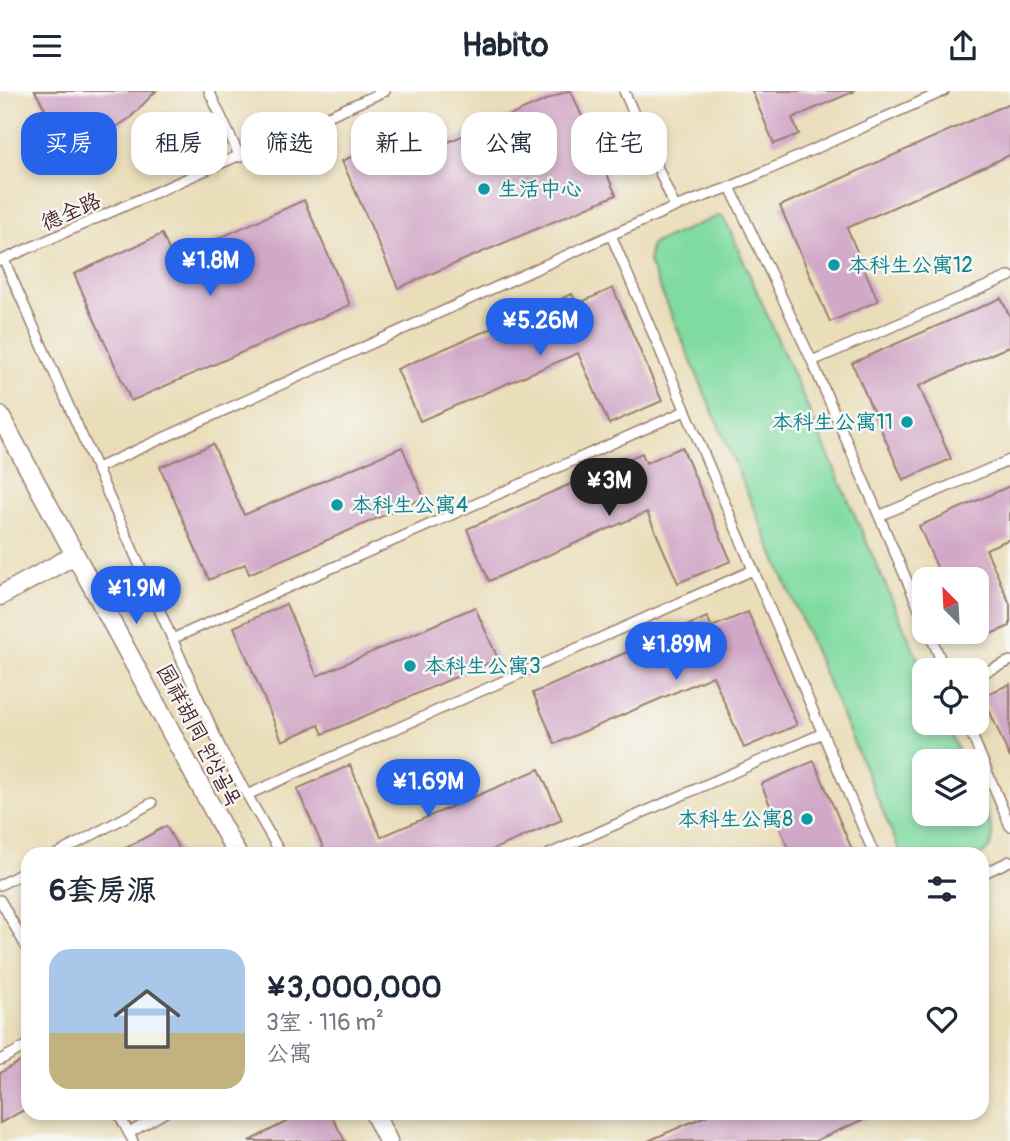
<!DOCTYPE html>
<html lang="zh">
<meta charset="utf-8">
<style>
body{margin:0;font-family:Pangolin,"LXGW WenKai TC","Poor Story",sans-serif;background:#f2f2f3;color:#1f2937;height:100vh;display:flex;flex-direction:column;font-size:26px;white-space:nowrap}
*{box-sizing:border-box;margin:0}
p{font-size:23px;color:#747a83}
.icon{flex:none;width:38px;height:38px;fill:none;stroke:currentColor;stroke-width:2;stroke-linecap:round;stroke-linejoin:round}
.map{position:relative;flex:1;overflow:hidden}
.drawer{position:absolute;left:21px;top:756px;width:968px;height:273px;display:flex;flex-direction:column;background:#fff;border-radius:21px;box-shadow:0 4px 10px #0003}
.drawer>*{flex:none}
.guide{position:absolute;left:21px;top:21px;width:970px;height:63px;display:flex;gap:14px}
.needle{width:46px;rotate:336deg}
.fabs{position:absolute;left:912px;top:476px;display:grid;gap:14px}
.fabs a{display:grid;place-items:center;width:77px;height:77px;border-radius:14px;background:#fff;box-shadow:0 4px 10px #0003;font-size:35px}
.price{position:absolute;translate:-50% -60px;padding:0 16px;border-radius:24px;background:#2563eb;color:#fff;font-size:23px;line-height:46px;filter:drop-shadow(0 2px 4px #0008)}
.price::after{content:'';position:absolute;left:50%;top:42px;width:21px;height:16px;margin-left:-10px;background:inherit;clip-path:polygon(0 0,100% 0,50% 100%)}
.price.current{background:#222;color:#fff}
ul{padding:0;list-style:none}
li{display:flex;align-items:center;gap:21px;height:175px;padding:0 28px}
li span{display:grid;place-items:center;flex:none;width:196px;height:140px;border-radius:21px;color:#555}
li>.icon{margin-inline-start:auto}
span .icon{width:84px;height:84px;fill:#fffc;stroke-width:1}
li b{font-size:30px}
h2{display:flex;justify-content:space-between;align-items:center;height:84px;padding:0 28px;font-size:30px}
.tag{padding:0 24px;border-radius:21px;background:#fff;box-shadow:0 4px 10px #0003;font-size:24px;line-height:63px}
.tag.current{background:#2563eb;color:#fff}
header{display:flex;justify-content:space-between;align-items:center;height:91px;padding:0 28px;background:#fff;font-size:32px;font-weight:700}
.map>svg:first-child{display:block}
.green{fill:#80dba1;stroke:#657d66;stroke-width:2}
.building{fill:#d2a8c8}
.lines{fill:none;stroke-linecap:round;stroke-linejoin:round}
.service-casing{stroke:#9a7e72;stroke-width:12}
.minor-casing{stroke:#9a7e72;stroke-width:21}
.service{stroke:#fff;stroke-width:9}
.minor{stroke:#fff;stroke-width:18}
.culture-dot{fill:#0f9aa8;stroke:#f6f6f2;stroke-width:2.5}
.labels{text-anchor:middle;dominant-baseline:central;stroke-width:5;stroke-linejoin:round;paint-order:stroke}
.culture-label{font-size:21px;fill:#0d838f;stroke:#f6f6f2;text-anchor:start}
.street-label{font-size:21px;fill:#4a1f2b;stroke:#f6f6f2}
</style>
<header><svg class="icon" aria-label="menu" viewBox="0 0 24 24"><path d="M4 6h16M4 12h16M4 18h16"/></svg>Habito<svg class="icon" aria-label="share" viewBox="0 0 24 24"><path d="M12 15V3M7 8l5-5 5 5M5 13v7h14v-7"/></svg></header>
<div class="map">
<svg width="1010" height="1050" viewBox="0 0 1010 1050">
<rect width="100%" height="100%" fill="#f6f6f2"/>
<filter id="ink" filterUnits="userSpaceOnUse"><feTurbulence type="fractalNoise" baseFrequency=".0143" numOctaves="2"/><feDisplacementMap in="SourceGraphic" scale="14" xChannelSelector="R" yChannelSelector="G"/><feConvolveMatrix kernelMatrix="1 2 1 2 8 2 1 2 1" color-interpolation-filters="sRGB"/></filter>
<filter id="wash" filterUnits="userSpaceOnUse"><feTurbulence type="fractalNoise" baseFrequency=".00686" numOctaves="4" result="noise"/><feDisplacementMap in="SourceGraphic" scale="28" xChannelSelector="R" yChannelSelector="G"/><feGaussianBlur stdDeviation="1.57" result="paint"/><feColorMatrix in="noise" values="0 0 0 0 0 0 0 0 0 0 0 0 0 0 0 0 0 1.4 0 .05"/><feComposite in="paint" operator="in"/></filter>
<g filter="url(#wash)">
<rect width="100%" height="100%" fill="#eadeba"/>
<!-- green -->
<path class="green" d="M718,125L723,126L729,137L924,582V632H946L963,670H924V723H976L977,702C985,720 1004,749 982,764L901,763L649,171L650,156L654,152Z"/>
<g id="blocks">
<!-- building -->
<g class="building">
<path d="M35,0H156L130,27L110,40L87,42L66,38L49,25Z"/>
<path d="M567,0H571L616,104L398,197L342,70L430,31L441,54Z"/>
<path d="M752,0H855L792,27L799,43L774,53Z"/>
<path d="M1010,12V64L847,137L878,210L830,231L780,115Z"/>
<path d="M304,109L350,214L131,310L74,183L162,143L173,168Z"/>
<path d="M613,197L662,310L609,333L578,262L420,330L397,278L572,203L577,213Z"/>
<path d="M1001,207L1010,226V255L919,295L951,368L903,389L852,272Z"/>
<path d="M213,353L244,424L402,356L424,407L249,483L245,473L209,489L160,376Z"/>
<path d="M682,356L731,470L678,492L647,421L489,490L467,438L642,362L646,372Z"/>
<path d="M1010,395V448L986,458L1010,513V535L976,549V488H942L919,435Z"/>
<path d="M286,513L317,585L475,516L498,568L323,643L319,634L282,650L234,536Z"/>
<path d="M748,521L797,634L744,657L713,585L555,653L533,602L707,526L712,536Z"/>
<path d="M1010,593V667L983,605Z"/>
<path d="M814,670L854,763H791L761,693Z"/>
<path d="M350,674L381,746L539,678L562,729L483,763H326L297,698Z"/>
<path d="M166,735L182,763H115Z"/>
<path d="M28,966V1017L0,1032V982Z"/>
<path d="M283,1022H330L345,1050H249L288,1030Z"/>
<path d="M712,1022H878L815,1050H648Z"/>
</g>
</g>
</g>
<g filter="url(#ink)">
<use href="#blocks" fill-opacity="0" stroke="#9a7e72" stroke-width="2"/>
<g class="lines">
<!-- service casing -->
<g class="service-casing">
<g id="service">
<path d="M209,0L240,66"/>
<path d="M624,0L675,116"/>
<path d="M730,96L812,270L924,529"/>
<path d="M611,144L874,763"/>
<path d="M4,169L222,660L281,763"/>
<path d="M0,170L385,0"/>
<path d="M812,270L1010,185"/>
<path d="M97,377L611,144L675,116L730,96L944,0"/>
<path d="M879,425L1010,369"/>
<path d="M929,541L945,579"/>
<path d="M172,548L685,320"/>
<path d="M976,585L1010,570"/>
<path d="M967,632L1010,735"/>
<path d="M247,704L753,479"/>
<path d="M57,763L152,712"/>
<path d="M549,763L823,642"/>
<path d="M982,783L1010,770"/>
<path d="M0,794L28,779"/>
<path d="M0,809L28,859"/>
<path d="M0,969L28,954"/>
<path d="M118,1022L133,1050"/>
<path d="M129,1042L164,1022"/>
</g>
</g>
<!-- minor casing -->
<g class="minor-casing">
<g id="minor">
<path d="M0,325L237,763"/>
<path d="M0,505L75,464"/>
<path d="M374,1022L388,1050"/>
</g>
</g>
<!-- service -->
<use href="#service" class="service"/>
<!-- minor -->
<use href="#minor" class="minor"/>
</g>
</g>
<!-- markers -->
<g class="culture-dot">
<circle cx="484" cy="98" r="7"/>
<circle cx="834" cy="174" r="7"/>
<circle cx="907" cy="331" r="7"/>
<circle cx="337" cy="414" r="7"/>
<circle cx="410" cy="575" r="7"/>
<circle cx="807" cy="728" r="7"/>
</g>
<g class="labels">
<!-- culture labels -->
<g class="culture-label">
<text x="498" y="98">生活中心</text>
<text x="848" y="174">本科生公寓12</text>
<text x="893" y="331" text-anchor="end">本科生公寓11</text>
<text x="351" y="414">本科生公寓4</text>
<text x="424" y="575">本科生公寓3</text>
<text x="793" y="728" text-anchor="end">本科生公寓8</text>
</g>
<!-- street labels -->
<g class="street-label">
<text transform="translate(71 121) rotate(-24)">德全路</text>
<text transform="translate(199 644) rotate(62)">园祥胡同 원상골목</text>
</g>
</g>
</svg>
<div class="fabs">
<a><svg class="needle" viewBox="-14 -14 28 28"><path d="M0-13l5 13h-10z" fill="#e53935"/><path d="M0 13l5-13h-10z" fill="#747a83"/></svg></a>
<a><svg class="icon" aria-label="locate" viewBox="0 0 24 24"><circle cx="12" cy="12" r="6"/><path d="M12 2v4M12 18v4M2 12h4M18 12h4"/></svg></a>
<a><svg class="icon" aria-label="layers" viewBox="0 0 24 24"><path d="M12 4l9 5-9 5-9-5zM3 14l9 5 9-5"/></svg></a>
</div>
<b class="price" style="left:210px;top:207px">¥1.8M</b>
<b class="price" style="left:540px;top:267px">¥5.26M</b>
<b class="price current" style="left:609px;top:427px">¥3M</b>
<b class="price" style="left:136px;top:535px">¥1.9M</b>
<b class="price" style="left:676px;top:591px">¥1.89M</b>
<b class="price" style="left:428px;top:728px">¥1.69M</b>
<div class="guide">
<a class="tag current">买房</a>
<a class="tag">租房</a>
<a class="tag">筛选</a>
<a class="tag">新上</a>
<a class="tag">公寓</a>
<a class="tag">住宅</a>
</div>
<section class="drawer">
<h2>6套房源<svg class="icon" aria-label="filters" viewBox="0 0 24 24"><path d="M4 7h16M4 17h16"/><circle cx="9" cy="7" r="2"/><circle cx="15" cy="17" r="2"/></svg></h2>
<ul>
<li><span style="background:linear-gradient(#a9c7e8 60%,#c2b280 0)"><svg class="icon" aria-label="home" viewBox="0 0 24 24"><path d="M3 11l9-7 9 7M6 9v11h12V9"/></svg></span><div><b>¥3,000,000</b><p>3室 · 116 m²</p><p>公寓</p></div><svg class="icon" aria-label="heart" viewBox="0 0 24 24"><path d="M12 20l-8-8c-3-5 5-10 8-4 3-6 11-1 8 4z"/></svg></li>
</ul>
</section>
</div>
